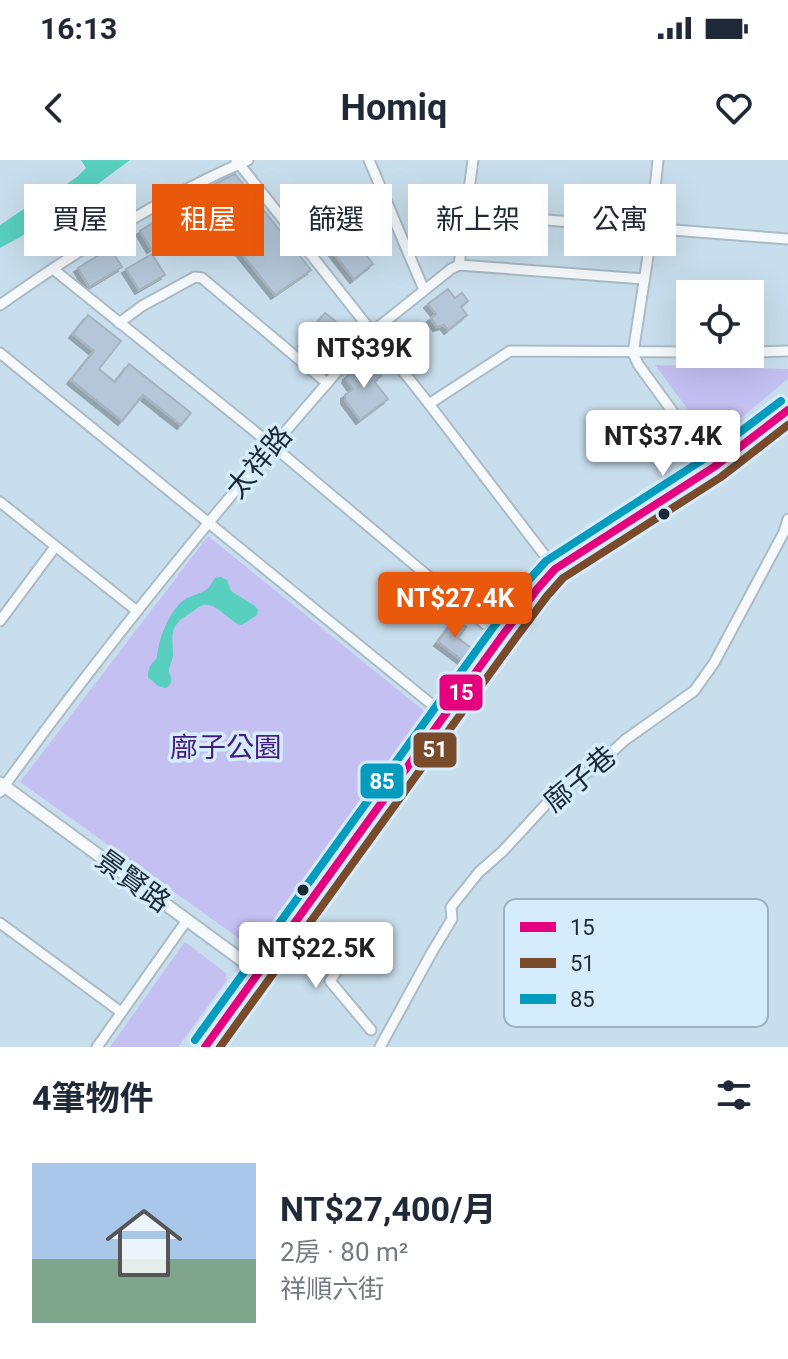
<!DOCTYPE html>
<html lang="zh-TW">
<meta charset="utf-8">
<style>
body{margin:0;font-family:Roboto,"Noto Sans TC",sans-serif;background:#f2f2f3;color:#1f2937;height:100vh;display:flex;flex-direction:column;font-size:30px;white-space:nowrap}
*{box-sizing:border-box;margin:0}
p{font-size:26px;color:#747a83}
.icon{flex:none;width:44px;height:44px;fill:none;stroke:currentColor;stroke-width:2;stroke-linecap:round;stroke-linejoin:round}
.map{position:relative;height:887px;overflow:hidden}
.side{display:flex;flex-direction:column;background:#fff;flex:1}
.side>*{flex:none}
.hud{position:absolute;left:24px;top:24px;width:740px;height:72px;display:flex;gap:16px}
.controls{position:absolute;left:676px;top:120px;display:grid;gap:16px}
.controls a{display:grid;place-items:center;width:88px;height:88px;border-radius:0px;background:#fff;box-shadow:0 8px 32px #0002;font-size:40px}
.price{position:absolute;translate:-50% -68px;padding:0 18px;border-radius:8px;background:#fff;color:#222;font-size:26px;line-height:52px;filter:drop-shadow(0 2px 4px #0008)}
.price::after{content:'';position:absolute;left:50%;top:48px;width:24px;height:18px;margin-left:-12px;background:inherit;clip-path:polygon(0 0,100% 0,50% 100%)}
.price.selected{background:#ea580c;color:#fff}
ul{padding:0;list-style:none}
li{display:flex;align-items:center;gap:24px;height:200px;padding:0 32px}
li+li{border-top:2px solid #e0e1e3}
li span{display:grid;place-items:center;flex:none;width:224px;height:160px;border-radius:0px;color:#555}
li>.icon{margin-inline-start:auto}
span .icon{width:96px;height:96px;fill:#fffc;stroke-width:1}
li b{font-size:34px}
h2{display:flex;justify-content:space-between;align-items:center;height:96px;padding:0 32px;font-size:34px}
.tag{padding:0 28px;border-radius:0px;background:#fff;box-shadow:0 8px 32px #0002;font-size:28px;line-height:72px}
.tag.selected{background:#ea580c;color:#fff}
.status{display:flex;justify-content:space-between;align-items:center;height:56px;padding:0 40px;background:#fff;direction:ltr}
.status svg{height:22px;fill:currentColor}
header{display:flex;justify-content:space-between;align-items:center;height:104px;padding:0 32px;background:#fff;font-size:36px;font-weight:700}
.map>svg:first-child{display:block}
.green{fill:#c4c1f2}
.water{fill:#58cfbf}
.building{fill:#b4c6d7;stroke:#a6b3bf;stroke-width:2;filter:url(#shadow)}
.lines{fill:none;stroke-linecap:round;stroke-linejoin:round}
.minor-casing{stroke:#abbcc7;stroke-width:13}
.tertiary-casing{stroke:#abbcc7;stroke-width:15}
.secondary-casing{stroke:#abbcc7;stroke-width:16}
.minor{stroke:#f7fafc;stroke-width:9}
.tertiary{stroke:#f7fafc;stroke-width:11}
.secondary{stroke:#e4ecf1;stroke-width:12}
.bus-1-casing{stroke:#d5ecfc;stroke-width:14}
.bus-2-casing{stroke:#d5ecfc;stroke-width:14}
.bus-3-casing{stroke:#d5ecfc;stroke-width:14}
.bus-1{stroke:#e5007d;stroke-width:8}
.bus-2{stroke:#7a4b2a;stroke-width:8}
.bus-3{stroke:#039cbe;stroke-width:8}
.bus-dot{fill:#1a2933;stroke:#d5ecfc;stroke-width:3}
.labels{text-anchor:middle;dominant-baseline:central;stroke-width:7;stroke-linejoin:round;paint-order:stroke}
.street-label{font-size:28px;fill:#1a2933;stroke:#d5ecfc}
.park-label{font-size:28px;fill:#471c80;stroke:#d5ecfc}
.key{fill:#d5ecfc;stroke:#9db2c0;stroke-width:2}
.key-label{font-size:22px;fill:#1a2933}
.line-badge{stroke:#d5ecfc;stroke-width:3}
.badge-label{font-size:22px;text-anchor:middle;font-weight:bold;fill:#fff}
</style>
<div class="status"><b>16:13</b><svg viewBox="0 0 49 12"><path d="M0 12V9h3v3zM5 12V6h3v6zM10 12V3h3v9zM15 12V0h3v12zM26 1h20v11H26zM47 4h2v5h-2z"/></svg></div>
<header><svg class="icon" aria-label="back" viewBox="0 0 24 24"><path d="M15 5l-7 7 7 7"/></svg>Homiq<svg class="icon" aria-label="heart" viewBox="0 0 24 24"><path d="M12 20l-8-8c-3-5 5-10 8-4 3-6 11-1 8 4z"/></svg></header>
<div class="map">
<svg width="788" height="887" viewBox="0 0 788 887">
<defs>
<filter id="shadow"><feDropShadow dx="-4" dy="4" stdDeviation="0" flood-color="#0004"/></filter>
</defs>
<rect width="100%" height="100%" fill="#c9deec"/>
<!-- green -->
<g class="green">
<path d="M655,205L788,209V219L712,282Z"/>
<path d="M208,376L428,554L254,789L20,622Z"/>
<path d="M184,783L188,784L226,813L227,820L178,887H110Z"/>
</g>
<!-- water -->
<g class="water">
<path d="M81,0H130L95,26L80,33L22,76L0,88V65L27,47L45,39L77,17L86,8Z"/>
<path d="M221,417L227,420L231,431L255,446L258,450L257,455L242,465C229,463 218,442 203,445C199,446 196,449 192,452C170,465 172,471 173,494C173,500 169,506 169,512C170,516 173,520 170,524C169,526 167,527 165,528L158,526L148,517C148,507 151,504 157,498C158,480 169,451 184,440C191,435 201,434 207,429C211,426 212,422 215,418Z"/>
</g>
<!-- building -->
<g class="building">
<path d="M235,14L311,110L275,135L196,37L208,27Z"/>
<path d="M170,52L181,70L151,89L140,71Z"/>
<path d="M337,58L373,104L354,119L318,73Z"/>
<path d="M110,88L122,107L89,127L78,108Z"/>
<path d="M152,94L165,115L139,130L126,109Z"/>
<path d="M448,129L455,138L462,133L468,141L461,147L467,155L448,170L444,165L437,167L431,158L436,154L428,144Z"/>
<path d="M325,153L349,172L326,201L302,182Z"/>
<path d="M88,155L121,181L99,209L115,222L129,204L191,253L181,265L143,235L122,261L71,220L94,191L73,174Z"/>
<path d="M368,199L381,216L374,221L388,239L360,260L345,240V235L353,229L346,219L347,216Z"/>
<path d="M455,459L466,467L458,478L471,488L462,500L438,482Z"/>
</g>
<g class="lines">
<!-- minor casing -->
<g class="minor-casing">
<g id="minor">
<path d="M236,0L429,244L559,414"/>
<path d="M369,0L424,130"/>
<path d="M658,0L648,96L633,193L638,204L717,313"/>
<path d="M464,75L508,57L788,79"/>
<path d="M459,105L473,0"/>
<path d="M53,109L273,286L485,464L507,480"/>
<path d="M0,145C78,90 160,38 248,0"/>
<path d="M119,163L142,146L195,117L202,118L327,223"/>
<path d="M750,192L788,191"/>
<path d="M0,193L452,561"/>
<path d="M429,244L510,191L690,192"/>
<path d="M0,342L137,451"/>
<path d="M0,461L55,387"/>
<path d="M0,632C115,472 241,320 372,172L451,109L459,105L644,119"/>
<path d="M0,763L121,852"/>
<path d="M303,767L343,802L330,821L371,870"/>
<path d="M97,887L187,760"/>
<path d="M380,887L432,792L452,759L451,747L479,712L503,691L549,641L602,601L625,580L694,531L714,503L784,372L788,359"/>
</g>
</g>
<!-- tertiary casing -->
<g class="tertiary-casing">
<path id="tertiary" d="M0,623L266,818"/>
</g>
<!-- secondary casing -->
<g class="secondary-casing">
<g id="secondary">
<path d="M460,551L544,434L560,416L719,315L788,262"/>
<path d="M205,887L502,476L538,428L555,409L714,307L738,290L788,250"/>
<path d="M216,887L301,769"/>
</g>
</g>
<!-- minor -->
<use href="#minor" class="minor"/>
<!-- tertiary -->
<use href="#tertiary" class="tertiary"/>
<!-- secondary -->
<use href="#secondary" class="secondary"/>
<!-- bus-1 casing -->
<g class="bus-1-casing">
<path id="bus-1" d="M205,887L502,476L538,428L555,409L714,307L788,250"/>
</g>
<!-- bus-2 casing -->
<g class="bus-2-casing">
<path id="bus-2" d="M220,887L512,483L547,436L563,418L721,317L788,265"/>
</g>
<!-- bus-3 casing -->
<g class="bus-3-casing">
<path id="bus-3" d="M195,880L492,469L528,421L546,401L707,297L781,241"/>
</g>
<!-- bus-1 -->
<use href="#bus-1" class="bus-1"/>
<!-- bus-2 -->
<use href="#bus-2" class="bus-2"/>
<!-- bus-3 -->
<use href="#bus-3" class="bus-3"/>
</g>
<!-- markers -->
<g class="bus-dot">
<circle cx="664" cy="354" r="7"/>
<circle cx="303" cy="730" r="7"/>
</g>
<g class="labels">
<!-- street labels -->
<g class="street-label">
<text transform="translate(259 302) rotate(-50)">太祥路</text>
<text transform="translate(580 619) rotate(-40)">廍子巷</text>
<text transform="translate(133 721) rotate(36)">景賢路</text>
</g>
<!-- park labels -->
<g class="park-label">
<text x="226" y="587">廍子公園</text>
</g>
</g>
<!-- legend -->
<rect x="504" y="739" width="264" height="128" rx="12" class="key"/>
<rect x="520" y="762" width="36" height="10" fill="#e5007d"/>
<rect x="520" y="798" width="36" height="10" fill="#7a4b2a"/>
<rect x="520" y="834" width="36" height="10" fill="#039cbe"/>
<g class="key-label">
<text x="570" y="775">15</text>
<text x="570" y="811">51</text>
<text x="570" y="847">85</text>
</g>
<g class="line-badge">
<rect x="438" y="513" width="46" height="39" rx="8" fill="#e5007d"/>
<rect x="412" y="571" width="46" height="38" rx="8" fill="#7a4b2a"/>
<rect x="359" y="602" width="46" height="38" rx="8" fill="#039cbe"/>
</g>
<g class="badge-label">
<text x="461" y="540">15</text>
<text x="435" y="597">51</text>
<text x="382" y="629">85</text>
</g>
</svg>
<div class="controls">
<a><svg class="icon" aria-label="locate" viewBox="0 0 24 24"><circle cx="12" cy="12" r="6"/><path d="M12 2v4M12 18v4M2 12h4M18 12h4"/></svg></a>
</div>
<b class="price" style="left:364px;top:230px">NT$39K</b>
<b class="price" style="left:663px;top:318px">NT$37.4K</b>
<b class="price selected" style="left:455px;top:480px">NT$27.4K</b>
<b class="price" style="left:316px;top:830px">NT$22.5K</b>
<div class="hud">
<a class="tag">買屋</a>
<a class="tag selected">租屋</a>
<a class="tag">篩選</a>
<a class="tag">新上架</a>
<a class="tag">公寓</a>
</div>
</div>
<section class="side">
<h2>4筆物件<svg class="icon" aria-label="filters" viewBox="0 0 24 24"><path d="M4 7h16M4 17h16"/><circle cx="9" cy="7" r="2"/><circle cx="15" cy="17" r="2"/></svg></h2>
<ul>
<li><span style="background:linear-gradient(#a9c7e8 60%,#7fa58c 0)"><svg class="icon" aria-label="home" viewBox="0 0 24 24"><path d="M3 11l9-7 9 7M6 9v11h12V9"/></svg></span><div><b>NT$27,400/月</b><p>2房 · 80 m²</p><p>祥順六街</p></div></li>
</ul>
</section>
